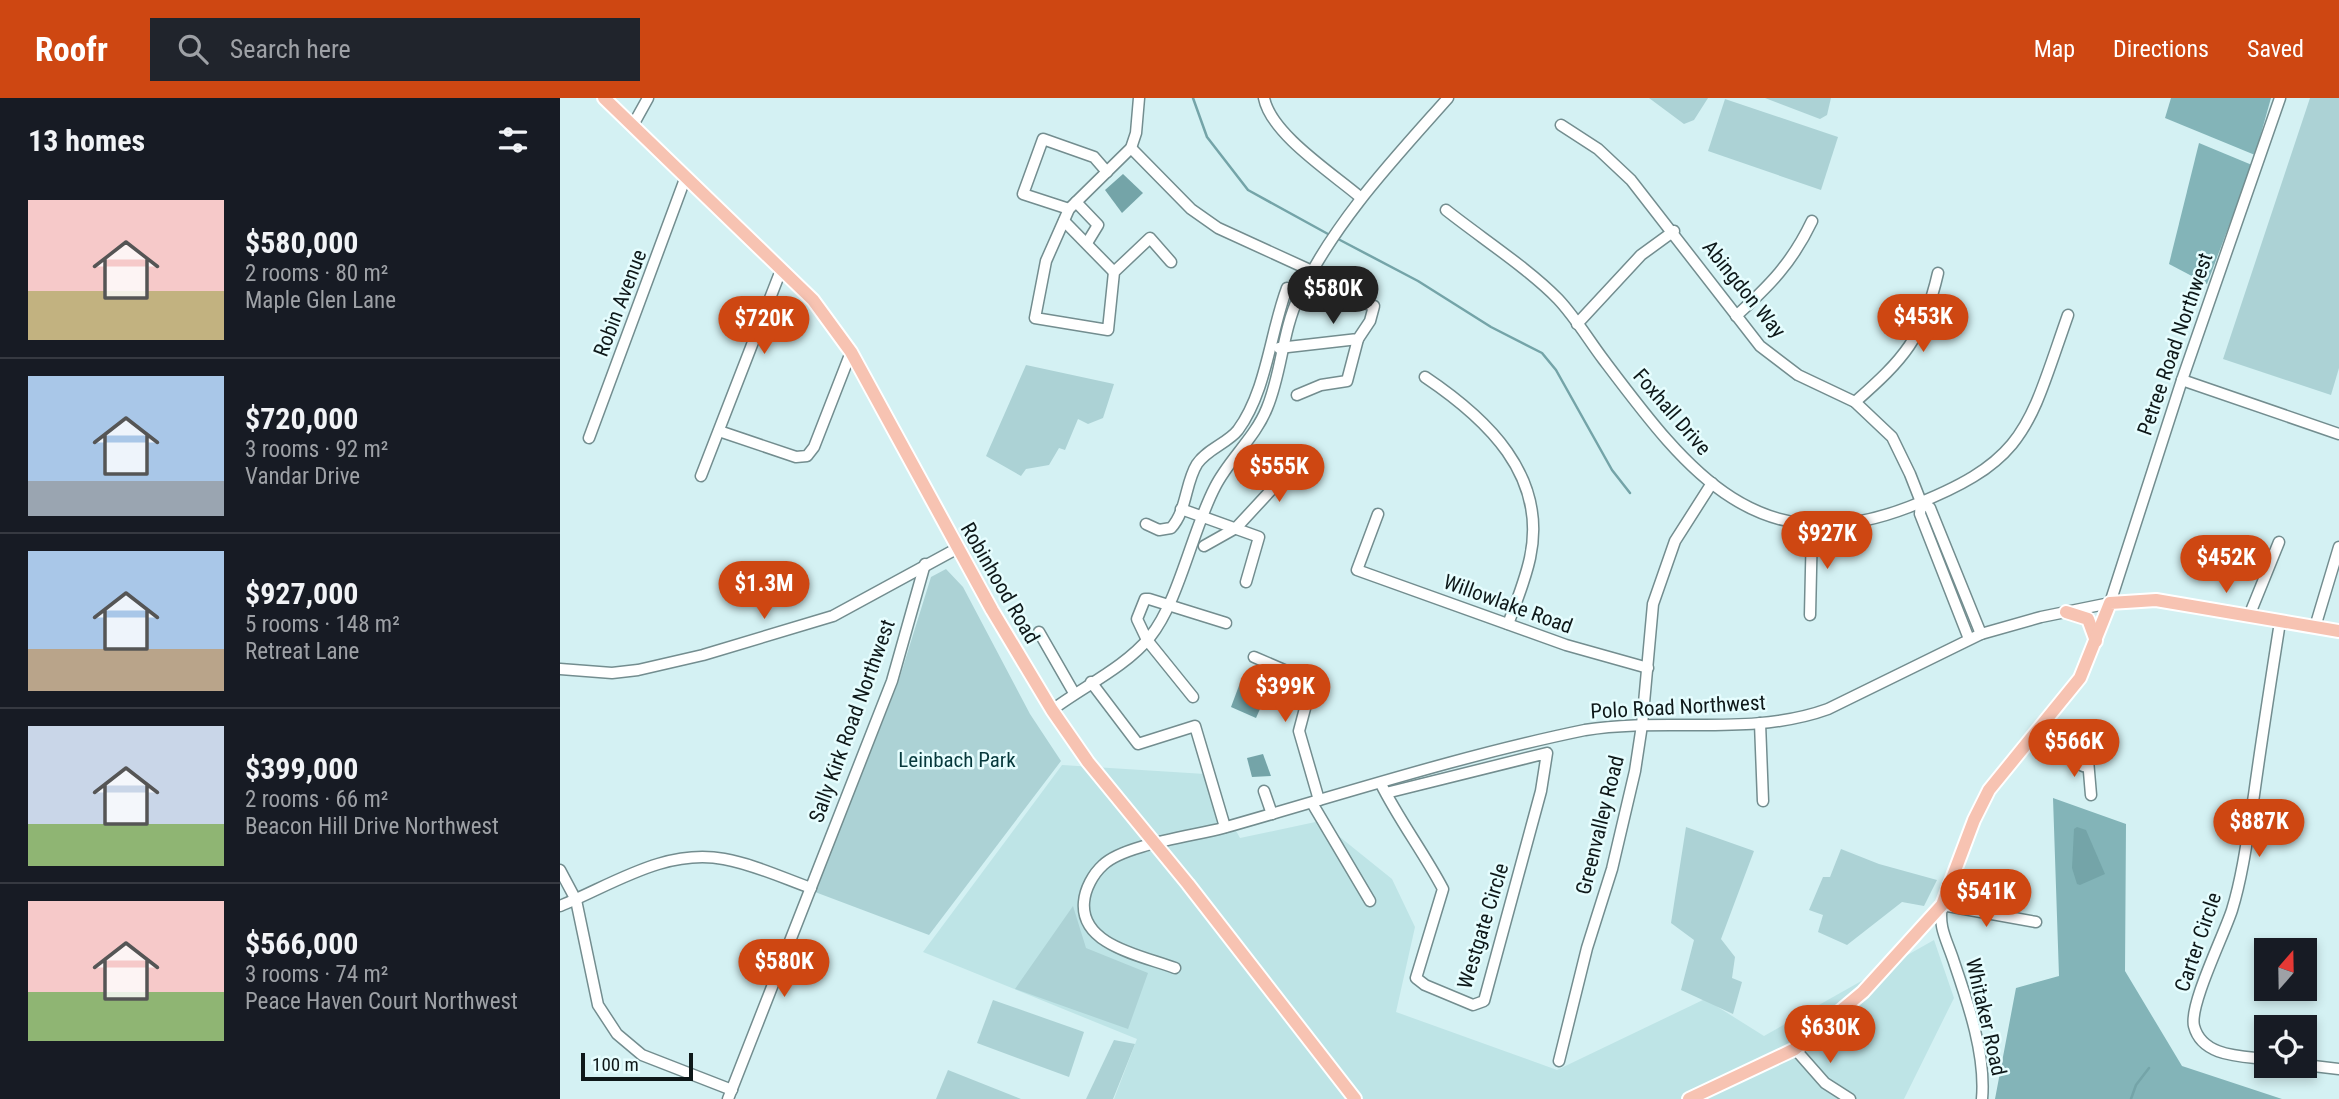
<!DOCTYPE html>
<meta charset="utf-8">
<style>
body{margin:0;font-family:"Roboto Condensed",sans-serif;background:#20242c;color:#f1f3f6;height:100vh;display:flex;flex-direction:column;font-size:26px;white-space:nowrap}
*{box-sizing:border-box;margin:0}
p{font-size:23px;color:#9ea1a6}
.icon{flex:none;width:38px;height:38px;fill:none;stroke:currentColor;stroke-width:2;stroke-linecap:round;stroke-linejoin:round}
.map{position:relative;flex:1;overflow:hidden}
.drawer{display:flex;flex-direction:column;background:#171b24;width:560px}
.drawer>*{flex:none}
.needle{width:46px;rotate:20deg}
.controls{position:absolute;left:1694px;top:840px;display:grid;gap:14px}
.controls a{display:grid;place-items:center;width:63px;height:63px;border-radius:0px;background:#171b24;box-shadow:0 4px 10px #0003;font-size:35px}
.scale{position:absolute;left:21px;bottom:18px;width:112px;box-sizing:border-box;padding-left:7px;border:4px solid #0e1819;border-top:0;font-size:19px;line-height:24px;white-space:nowrap;color:#0e1819;-webkit-text-stroke:5px #e6fdfe;paint-order:stroke}
.price{position:absolute;translate:-50% -60px;padding:0 16px;border-radius:24px;background:#ce4712;color:#fff;font-size:23px;line-height:46px;filter:drop-shadow(0 2px 4px #0008)}
.price::after{content:'';position:absolute;left:50%;top:42px;width:21px;height:16px;margin-left:-10px;background:inherit;clip-path:polygon(0 0,100% 0,50% 100%)}
.price.on{background:#222;color:#fff}
ul{padding:0;list-style:none}
li{display:flex;align-items:center;gap:21px;height:175px;padding:0 28px}
li+li{border-top:2px solid #363941}
li span{display:grid;place-items:center;flex:none;width:196px;height:140px;border-radius:0px;color:#555}
li>.icon{margin-inline-start:auto}
span .icon{width:84px;height:84px;fill:#fffc;stroke-width:1}
li b{font-size:30px}
h2{display:flex;justify-content:space-between;align-items:center;height:84px;padding:0 28px;font-size:30px}
header{display:flex;align-items:center;gap:42px;box-sizing:border-box;height:98px;padding:0 35px;background:#ce4712;color:#fff}
header strong{font-size:33px}
nav{display:flex;gap:38px;margin-inline-start:auto;font-size:24px}
.search{width:490px;height:63px;background:#20242c;display:flex;align-items:center;gap:18px;box-sizing:border-box;padding:0 24px;border-radius:0px;color:#9ea1a6;font-size:26px}
main{display:flex;flex:1;min-height:0}
.map>svg:first-child{display:block}
.built{fill:#bee4e6}
.green{fill:#acd2d5}
.forest{fill:#83b4b8}
.water{fill:#74a4a8}
.lines{fill:none;stroke-linecap:round;stroke-linejoin:round}
.stream{stroke:#74a4a8;stroke-width:2.5}
.minor-casing{stroke:#738d8f;stroke-width:13}
.major-casing{stroke:#fff;stroke-width:16}
.minor{stroke:#fff;stroke-width:10}
.major{stroke:#f7c3b2;stroke-width:12}
.labels{text-anchor:middle;dominant-baseline:central;stroke-width:5;stroke-linejoin:round;paint-order:stroke}
.street-label{font-size:21px;fill:#0e1819;stroke:#e6fdfe}
.park-label{font-size:21px;fill:#06383b;stroke:#e6fdfe}
</style>
<header>
<strong>Roofr</strong>
<div class="search"><svg class="icon" aria-label="search" viewBox="0 0 24 24"><circle cx="10" cy="10" r="6"/><path d="M15 15l6 6"/></svg>Search here</div>
<nav><a>Map</a><a>Directions</a><a>Saved</a></nav>
</header>
<main>
<section class="drawer">
<h2>13 homes<svg class="icon" aria-label="filters" viewBox="0 0 24 24"><path d="M4 7h16M4 17h16"/><circle cx="9" cy="7" r="2"/><circle cx="15" cy="17" r="2"/></svg></h2>
<ul>
<li><span style="background:linear-gradient(#f6c9c9 65%,#c2b280 0)"><svg class="icon" aria-label="home" viewBox="0 0 24 24"><path d="M3 11l9-7 9 7M6 9v11h12V9"/></svg></span><div><b>$580,000</b><p>2 rooms · 80 m²</p><p>Maple Glen Lane</p></div></li>
<li><span style="background:linear-gradient(#a9c7e8 75%,#9aa5b1 0)"><svg class="icon" aria-label="home" viewBox="0 0 24 24"><path d="M3 11l9-7 9 7M6 9v11h12V9"/></svg></span><div><b>$720,000</b><p>3 rooms · 92 m²</p><p>Vandar Drive</p></div></li>
<li><span style="background:linear-gradient(#a9c7e8 70%,#b9a48a 0)"><svg class="icon" aria-label="home" viewBox="0 0 24 24"><path d="M3 11l9-7 9 7M6 9v11h12V9"/></svg></span><div><b>$927,000</b><p>5 rooms · 148 m²</p><p>Retreat Lane</p></div></li>
<li><span style="background:linear-gradient(#c9d6e8 70%,#8fb573 0)"><svg class="icon" aria-label="home" viewBox="0 0 24 24"><path d="M3 11l9-7 9 7M6 9v11h12V9"/></svg></span><div><b>$399,000</b><p>2 rooms · 66 m²</p><p>Beacon Hill Drive Northwest</p></div></li>
<li><span style="background:linear-gradient(#f6c9c9 65%,#8fb573 0)"><svg class="icon" aria-label="home" viewBox="0 0 24 24"><path d="M3 11l9-7 9 7M6 9v11h12V9"/></svg></span><div><b>$566,000</b><p>3 rooms · 74 m²</p><p>Peace Haven Court Northwest</p></div></li>
</ul>
</section>
<div class="map">
<svg width="1779" height="1001" viewBox="0 0 1779 1001">
<rect width="100%" height="100%" fill="#d4f1f3"/>
<!-- built -->
<path class="built" d="M502,667L645,676L680,740L760,723L832,781L855,829L836,914L997,972L1145,901L1204,938L1374,842L1394,900L1344,1001H554L577,941L363,854Z"/>
<!-- green -->
<g class="green">
<path d="M1089,0H1148L1134,22L1124,26Z"/>
<path d="M1205,0H1271L1267,17L1260,21Z"/>
<path d="M1750,0H1779V270L1771,297L1663,261Z"/>
<path d="M1165,1L1278,39L1261,92L1148,53Z"/>
<path d="M466,267L554,286L543,320L528,326L518,321L505,352L499,350L489,367L466,371L461,378L426,358Z"/>
<path d="M386,471L403,489L470,616L501,663L369,837L255,794L338,585L371,479Z"/>
<path d="M1126,729L1194,753L1161,841L1175,859L1172,880L1182,884L1173,916L1121,892L1134,842L1111,825Z"/>
<path d="M1281,751L1319,766L1377,782L1364,808L1342,804L1287,847L1258,834L1263,817L1249,812L1263,779H1270Z"/>
<path d="M513,808L526,850L588,875L568,931L455,891Z"/>
<path d="M433,902L524,934L509,979L417,945Z"/>
<path d="M554,942L575,946L553,1001H526Z"/>
<path d="M388,972L461,1001H376Z"/>
</g>
<!-- forest -->
<g class="forest">
<path d="M1611,0H1711L1695,57L1605,20Z"/>
<path d="M1639,45L1692,67L1647,186L1609,166Z"/>
<path d="M1493,700L1566,726L1565,873L1622,968L1722,1001H1435L1456,890L1499,878Z"/>
</g>
<!-- water -->
<g class="water">
<path d="M563,76L583,95L562,115L545,92Z"/>
<path d="M680,585L706,597L696,620L671,609Z"/>
<path d="M703,656L711,678L692,679L687,660Z"/>
<path d="M1517,729L1526,732L1545,776L1520,787L1517,786L1512,770L1514,731Z"/>
</g>
<g class="lines">
<!-- stream -->
<g class="stream">
<path d="M633,0L647,39L688,92L768,136"/>
<path d="M780,142L858,183L931,229L982,255L996,272L1052,372L1070,395"/>
<path d="M1571,1001L1576,987L1589,970"/>
</g>
<!-- minor casing -->
<g class="minor-casing">
<g id="minor">
<path d="M579,0L576,35L571,50L509,111L486,163L475,220L548,232L554,174L590,140L611,164"/>
<path d="M704,0C711,36 772,75 800,99"/>
<path d="M73,27L88,0"/>
<path d="M1001,27L1038,51L1071,82L1200,248L1238,277L1295,304L1332,339L1350,376L1361,404L1360,416L1409,541"/>
<path d="M571,50L631,111L658,130L752,173"/>
<path d="M516,104L538,127L527,145"/>
<path d="M509,111L463,96L483,41L534,59L547,74"/>
<path d="M886,112C920,139 969,171 998,201C1015,219 1028,241 1043,261C1126,371 1196,468 1349,409C1468,363 1468,330 1508,217"/>
<path d="M504,123L554,174"/>
<path d="M1176,218C1210,187 1232,165 1252,123"/>
<path d="M1017,226L1081,157L1114,133"/>
<path d="M719,250L798,241L810,223L814,208L782,199L768,201"/>
<path d="M865,279C926,320 988,377 970,460C965,483 956,505 948,526"/>
<path d="M1622,282L1779,336"/>
<path d="M737,297L761,287L787,283L798,241"/>
<path d="M1295,304C1344,261 1363,240 1378,175"/>
<path d="M159,333L236,359L247,358L254,349L291,254"/>
<path d="M29,340L125,81"/>
<path d="M141,378L221,172"/>
<path d="M1361,404L1370,410L1421,536"/>
<path d="M621,411L699,439L686,484"/>
<path d="M818,416L797,472L1006,547L1088,570"/>
<path d="M586,426L599,432L611,430C627,413 625,385 637,366C647,351 668,345 678,332C707,292 710,235 727,190"/>
<path d="M644,448L676,430L725,377L754,369"/>
<path d="M1250,517L1252,428"/>
<path d="M1689,518L1719,444"/>
<path d="M1755,529L1779,449"/>
<path d="M479,534L514,595"/>
<path d="M694,559L752,584L739,633L759,702"/>
<path d="M0,571L52,575L78,572L143,557L273,518L398,450"/>
<path d="M531,584L578,646L635,628L665,729"/>
<path d="M633,599L587,542L577,521L585,501H589L666,525"/>
<path d="M492,612C524,588 564,570 590,539C619,503 632,433 655,389C669,361 695,340 707,310C722,274 722,234 739,198C776,122 833,62 888,0"/>
<path d="M1200,625L1203,703"/>
<path d="M1472,639L1523,668L1528,662L1534,634"/>
<path d="M1528,662L1531,697"/>
<path d="M821,686C839,722 864,755 883,791L856,880L865,887L913,907L924,903L981,693L987,655L826,695"/>
<path d="M704,693L712,716"/>
<path d="M752,705L810,803"/>
<path d="M0,772L16,802L38,907L57,936L82,957L172,992"/>
<path d="M0,808C52,787 105,750 164,761C193,766 223,780 251,790"/>
<path d="M615,870C584,858 520,848 524,804C525,791 533,776 543,767C563,747 633,738 663,730C783,696 903,657 1025,632C1105,619 1191,639 1268,611L1421,536L1481,519L1550,505L1622,282L1720,0"/>
<path d="M1235,951L1265,985L1290,1001"/>
<path d="M1706,961C1681,958 1642,959 1634,928C1629,907 1664,837 1672,812C1683,776 1688,735 1694,697C1702,639 1711,581 1720,524"/>
<path d="M999,963L1027,850L1052,771L1075,673L1082,627L1093,506L1115,443L1152,385"/>
<path d="M1745,967L1779,971"/>
<path d="M168,1001L332,583L365,466"/>
<path d="M1422,1001C1426,957 1408,905 1394,864C1387,842 1378,830 1382,807L1476,824"/>
</g>
</g>
<!-- major casing -->
<g class="major-casing">
<g id="major">
<path d="M44,0L253,202L291,254L432,512L492,612L528,664L628,786L795,1001"/>
<path d="M1506,514L1528,521L1536,543"/>
<path d="M1129,1001L1235,951L1303,894L1382,807L1414,722L1429,692L1520,580L1550,505L1596,502L1779,533"/>
</g>
</g>
<!-- minor -->
<use href="#minor" class="minor"/>
<!-- major -->
<use href="#major" class="major"/>
</g>
<g class="labels">
<!-- street labels -->
<g class="street-label">
<text transform="translate(1184 191) rotate(51)">Abingdon Way</text>
<text transform="translate(60 205) rotate(-69)">Robin Avenue</text>
<text transform="translate(1615 246) rotate(-71)">Petree Road Northwest</text>
<text transform="translate(1112 314) rotate(49)">Foxhall Drive</text>
<text transform="translate(440 485) rotate(60)">Robinhood Road</text>
<text transform="translate(948 506) rotate(20)">Willowlake Road</text>
<text transform="translate(1118 609) rotate(-3)">Polo Road Northwest</text>
<text transform="translate(292 623) rotate(-70)">Sally Kirk Road Northwest</text>
<text transform="translate(1040 727) rotate(-76)">Greenvalley Road</text>
<text transform="translate(923 828) rotate(-73)">Westgate Circle</text>
<text transform="translate(1638 844) rotate(-71)">Carter Circle</text>
<text transform="translate(1426 919) rotate(77)">Whitaker Road</text>
</g>
<!-- park labels -->
<g class="park-label">
<text x="397" y="662">Leinbach Park</text>
</g>
</g>
</svg>
<div class="controls">
<a><svg class="needle" viewBox="-14 -14 28 28"><path d="M0-13l5 13h-10z" fill="#e53935"/><path d="M0 13l5-13h-10z" fill="#9ea1a6"/></svg></a>
<a><svg class="icon" aria-label="locate" viewBox="0 0 24 24"><circle cx="12" cy="12" r="6"/><path d="M12 2v4M12 18v4M2 12h4M18 12h4"/></svg></a>
</div>
<div class="scale">100 m</div>
<b class="price on" style="left:773px;top:228px">$580K</b>
<b class="price" style="left:1363px;top:256px">$453K</b>
<b class="price" style="left:204px;top:258px">$720K</b>
<b class="price" style="left:719px;top:406px">$555K</b>
<b class="price" style="left:1267px;top:473px">$927K</b>
<b class="price" style="left:1666px;top:497px">$452K</b>
<b class="price" style="left:204px;top:523px">$1.3M</b>
<b class="price" style="left:725px;top:626px">$399K</b>
<b class="price" style="left:1514px;top:681px">$566K</b>
<b class="price" style="left:1699px;top:761px">$887K</b>
<b class="price" style="left:1426px;top:831px">$541K</b>
<b class="price" style="left:224px;top:901px">$580K</b>
<b class="price" style="left:1270px;top:967px">$630K</b>
</div>
</main>
